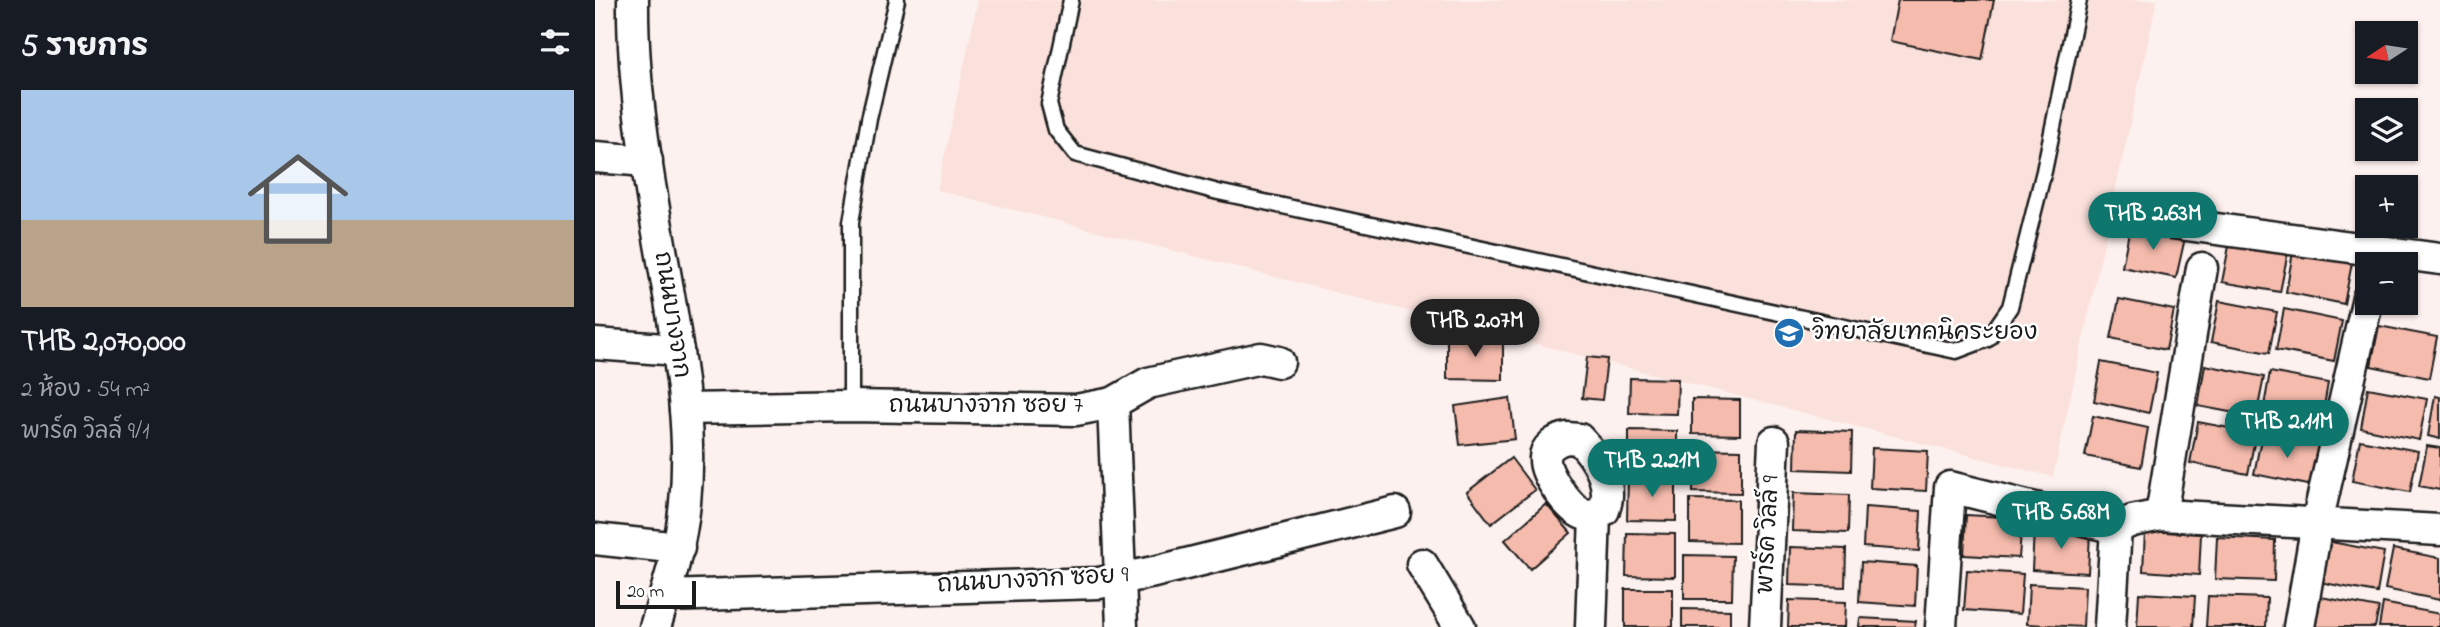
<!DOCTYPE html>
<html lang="th">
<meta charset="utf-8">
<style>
body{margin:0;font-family:"Indie Flower","Playpen Sans Thai",sans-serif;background:#20242c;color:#f1f3f6;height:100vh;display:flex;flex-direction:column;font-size:26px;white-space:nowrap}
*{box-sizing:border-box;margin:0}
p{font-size:23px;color:#9ea1a6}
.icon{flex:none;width:38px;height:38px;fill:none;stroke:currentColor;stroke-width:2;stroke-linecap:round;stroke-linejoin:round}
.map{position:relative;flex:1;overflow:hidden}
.sheet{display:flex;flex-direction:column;background:#171b24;width:595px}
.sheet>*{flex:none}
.needle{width:46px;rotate:258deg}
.controls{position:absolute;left:1760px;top:21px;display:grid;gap:14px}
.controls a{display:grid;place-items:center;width:63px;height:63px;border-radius:0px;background:#171b24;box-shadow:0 2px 5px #0004;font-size:35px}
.scale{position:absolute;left:21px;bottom:18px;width:80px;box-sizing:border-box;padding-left:7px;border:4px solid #1c1c1c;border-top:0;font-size:19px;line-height:24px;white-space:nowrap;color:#1c1c1c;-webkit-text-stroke:5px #fff;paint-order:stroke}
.price{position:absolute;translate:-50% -60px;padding:0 16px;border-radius:24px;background:#0f766e;color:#fff;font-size:23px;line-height:46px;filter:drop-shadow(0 2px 4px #0008)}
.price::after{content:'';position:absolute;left:50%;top:42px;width:21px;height:16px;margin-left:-10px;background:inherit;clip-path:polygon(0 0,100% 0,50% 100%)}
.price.active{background:#222;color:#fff}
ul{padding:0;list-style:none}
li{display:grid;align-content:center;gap:14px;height:371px;padding:0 21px}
li span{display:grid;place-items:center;height:217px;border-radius:0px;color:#555}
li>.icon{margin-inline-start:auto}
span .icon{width:126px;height:126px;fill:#fffc;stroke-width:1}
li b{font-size:30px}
h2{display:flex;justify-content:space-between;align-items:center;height:84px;padding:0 21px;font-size:30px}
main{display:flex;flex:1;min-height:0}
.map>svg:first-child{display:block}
.built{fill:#fbe1db}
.building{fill:#f5bbad;stroke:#1c1c1c;stroke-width:2}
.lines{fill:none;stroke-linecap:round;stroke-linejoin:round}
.service-casing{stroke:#1c1c1c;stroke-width:19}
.minor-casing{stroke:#1c1c1c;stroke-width:35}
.service{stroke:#fff;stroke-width:14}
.minor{stroke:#fff;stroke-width:30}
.labels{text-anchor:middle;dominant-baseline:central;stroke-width:5;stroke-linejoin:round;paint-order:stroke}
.street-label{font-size:24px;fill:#1c1c1c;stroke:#fff}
.poi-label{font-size:24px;fill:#1c1c1c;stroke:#fff;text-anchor:start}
</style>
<main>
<section class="sheet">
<h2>5 รายการ<svg class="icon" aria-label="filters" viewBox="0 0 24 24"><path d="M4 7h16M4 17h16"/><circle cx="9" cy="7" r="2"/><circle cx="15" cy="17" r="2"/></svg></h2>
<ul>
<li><span style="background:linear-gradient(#a9c7e8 60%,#b9a48a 0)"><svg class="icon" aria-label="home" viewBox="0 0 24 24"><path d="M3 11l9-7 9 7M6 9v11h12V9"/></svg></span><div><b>THB 2,070,000</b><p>2 ห้อง · 54 m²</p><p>พาร์ค วิลล์ 9/1</p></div></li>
</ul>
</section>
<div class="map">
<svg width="1845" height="627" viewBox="0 0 1845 627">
<rect width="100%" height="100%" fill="#fdf1ef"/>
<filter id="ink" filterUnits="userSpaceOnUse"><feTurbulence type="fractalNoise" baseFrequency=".0143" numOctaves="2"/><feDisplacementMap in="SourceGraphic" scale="14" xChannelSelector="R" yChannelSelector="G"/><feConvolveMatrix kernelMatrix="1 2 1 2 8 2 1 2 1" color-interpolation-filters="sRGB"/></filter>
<g filter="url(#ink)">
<!-- built -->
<path class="built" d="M383,0H1562L1458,477L342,190Z"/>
<!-- building -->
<g class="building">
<path d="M1303,0H1399L1387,60L1295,41Z"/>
<path d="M1535,227L1590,238L1581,278L1527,267Z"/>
<path d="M1635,241L1693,252L1685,292L1627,282Z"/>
<path d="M1698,252L1757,263L1749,304L1691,292Z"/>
<path d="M1524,299L1579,310L1571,350L1516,338Z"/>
<path d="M1624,301L1682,312L1674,353L1616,342Z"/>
<path d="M1689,309L1747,321L1739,361L1681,350Z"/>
<path d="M1784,326L1842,337L1834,378L1776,366Z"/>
<path d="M852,339H908V380L852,379Z"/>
<path d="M992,357L1012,359L1007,400L987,398Z"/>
<path d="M1506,362L1562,373L1554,413L1499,401Z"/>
<path d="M1610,365L1669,377L1661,417L1603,406Z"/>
<path d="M1675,372L1733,383L1726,424L1668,412Z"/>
<path d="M1035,378L1083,379L1082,414L1034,413Z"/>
<path d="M1773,388L1832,399L1824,440L1766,428Z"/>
<path d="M1840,396L1845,397V439L1833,436Z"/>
<path d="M915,398L920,439L865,445L860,406Z"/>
<path d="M1097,399L1145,400V435L1097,434Z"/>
<path d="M1498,416L1553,428L1546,467L1490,456Z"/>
<path d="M1603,422L1661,433L1653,474L1595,463Z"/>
<path d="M1034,430L1082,431V474L1034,473Z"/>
<path d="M1201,430L1257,432L1256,471L1200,469Z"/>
<path d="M1667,434L1725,445L1718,486L1659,474Z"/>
<path d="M1765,440L1823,451L1815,492L1757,481Z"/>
<path d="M1832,446L1845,448V490L1824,486Z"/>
<path d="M1277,448L1333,451L1331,491L1275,488Z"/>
<path d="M1098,449L1146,450V493L1098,492Z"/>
<path d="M916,458L940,490L896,524L872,492Z"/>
<path d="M1033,477L1081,478V521L1032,520Z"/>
<path d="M1198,493L1254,495L1253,533L1197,531Z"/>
<path d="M1095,499L1143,500V543L1095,542Z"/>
<path d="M951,504L976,533L935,569L910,540Z"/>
<path d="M1270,507L1326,511L1324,551L1268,547Z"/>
<path d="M1371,515L1427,518L1424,558L1369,555Z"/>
<path d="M1439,529L1495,533L1493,573L1437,570Z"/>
<path d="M1550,531L1606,534L1604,575L1548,571Z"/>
<path d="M1032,533L1080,534V577L1031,576Z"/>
<path d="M1622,537L1680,540L1679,581L1620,579Z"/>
<path d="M1731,541L1789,552L1782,593L1724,582Z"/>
<path d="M1195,547L1251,549L1250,587L1194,585Z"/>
<path d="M1798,549L1845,558V600L1790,589Z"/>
<path d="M1089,555L1138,556L1137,599H1089Z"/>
<path d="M1266,562L1322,566L1320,606L1264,602Z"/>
<path d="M1372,570L1428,574L1425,614L1369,610Z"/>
<path d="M1434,584L1490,587L1488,627L1432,624Z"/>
<rect x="1030" y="589" width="48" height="38"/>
<path d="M1544,593L1600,596L1598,627H1542Z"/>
<path d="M1613,596L1672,598L1671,627H1611Z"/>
<path d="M1726,597L1784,608L1780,627H1720Z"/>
<path d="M1194,600L1251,602L1250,627H1193Z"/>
<path d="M1788,603L1845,614L1844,627H1784Z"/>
<path d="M1087,609L1135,610V627H1087Z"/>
<path d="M1265,618L1321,621L1320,627H1264Z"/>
</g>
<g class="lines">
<!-- service casing -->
<g class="service-casing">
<g id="service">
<path d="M476,0L454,104L461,130L480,154L623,192L1361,351L1393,339L1415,307L1449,171L1484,0"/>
<path d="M256,406V222L274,119L302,0"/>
</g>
</g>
<!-- minor casing -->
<g class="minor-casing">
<g id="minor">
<path d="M38,0C37,102 58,201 75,301C86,367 97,436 90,503C86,546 73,586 60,627"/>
<path d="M0,157L52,161"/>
<path d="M1547,219L1845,259"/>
<path d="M0,344L83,350"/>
<path d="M518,403L527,627"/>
<path d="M90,409L256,406L481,410L518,403L553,383L666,358L684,362"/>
<path d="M972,438L984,439C1002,457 1019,484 1009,510C1002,514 996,516 988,514C973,508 950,475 950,460C949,447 962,440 972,438Z"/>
<path d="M1566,515L1607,268"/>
<path d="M0,539L84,548"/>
<path d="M827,564L865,627"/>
<path d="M70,596L504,583L559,572L800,512"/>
<path d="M996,627L1000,515"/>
<path d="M1170,627L1179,442"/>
<path d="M1346,627L1355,487L1521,528L1537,521L1566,515L1845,530"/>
<path d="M1515,627L1521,528"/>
<path d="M1704,627L1722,523L1773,298"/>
</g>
</g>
<!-- service -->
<use href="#service" class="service"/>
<!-- minor -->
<use href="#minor" class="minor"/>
</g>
</g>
<!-- icons -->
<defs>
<g id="university-disc" transform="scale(1.575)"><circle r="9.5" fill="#1f6fb2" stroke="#fff"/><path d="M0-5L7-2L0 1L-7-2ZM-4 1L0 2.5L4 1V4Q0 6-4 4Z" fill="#fff"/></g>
</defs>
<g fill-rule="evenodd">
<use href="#university-disc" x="1194" y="333"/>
</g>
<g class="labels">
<!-- street labels -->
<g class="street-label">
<text transform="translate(76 315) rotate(81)">ถนนบางจาก</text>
<text x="391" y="406">ถนนบางจาก ซอย 7</text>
<text transform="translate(1174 535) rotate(-87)">พาร์ค วิลล์ 9</text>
<text transform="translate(438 581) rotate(-3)">ถนนบางจาก ซอย 9</text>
</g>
<!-- poi labels -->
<g class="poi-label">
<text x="1217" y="333">วิทยาลัยเทคนิคระยอง</text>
</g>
</g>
</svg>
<div class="controls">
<a><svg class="needle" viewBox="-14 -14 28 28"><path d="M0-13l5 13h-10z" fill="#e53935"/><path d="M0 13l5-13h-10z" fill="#9ea1a6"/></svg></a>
<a><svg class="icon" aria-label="layers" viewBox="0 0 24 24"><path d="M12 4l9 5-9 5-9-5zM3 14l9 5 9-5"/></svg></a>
<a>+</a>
<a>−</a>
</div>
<div class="scale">20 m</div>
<b class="price" style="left:1558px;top:252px">THB 2.63M</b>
<b class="price active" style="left:880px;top:359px">THB 2.07M</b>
<b class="price" style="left:1692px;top:460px">THB 2.11M</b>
<b class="price" style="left:1057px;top:499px">THB 2.21M</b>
<b class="price" style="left:1466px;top:551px">THB 5.68M</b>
</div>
</main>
